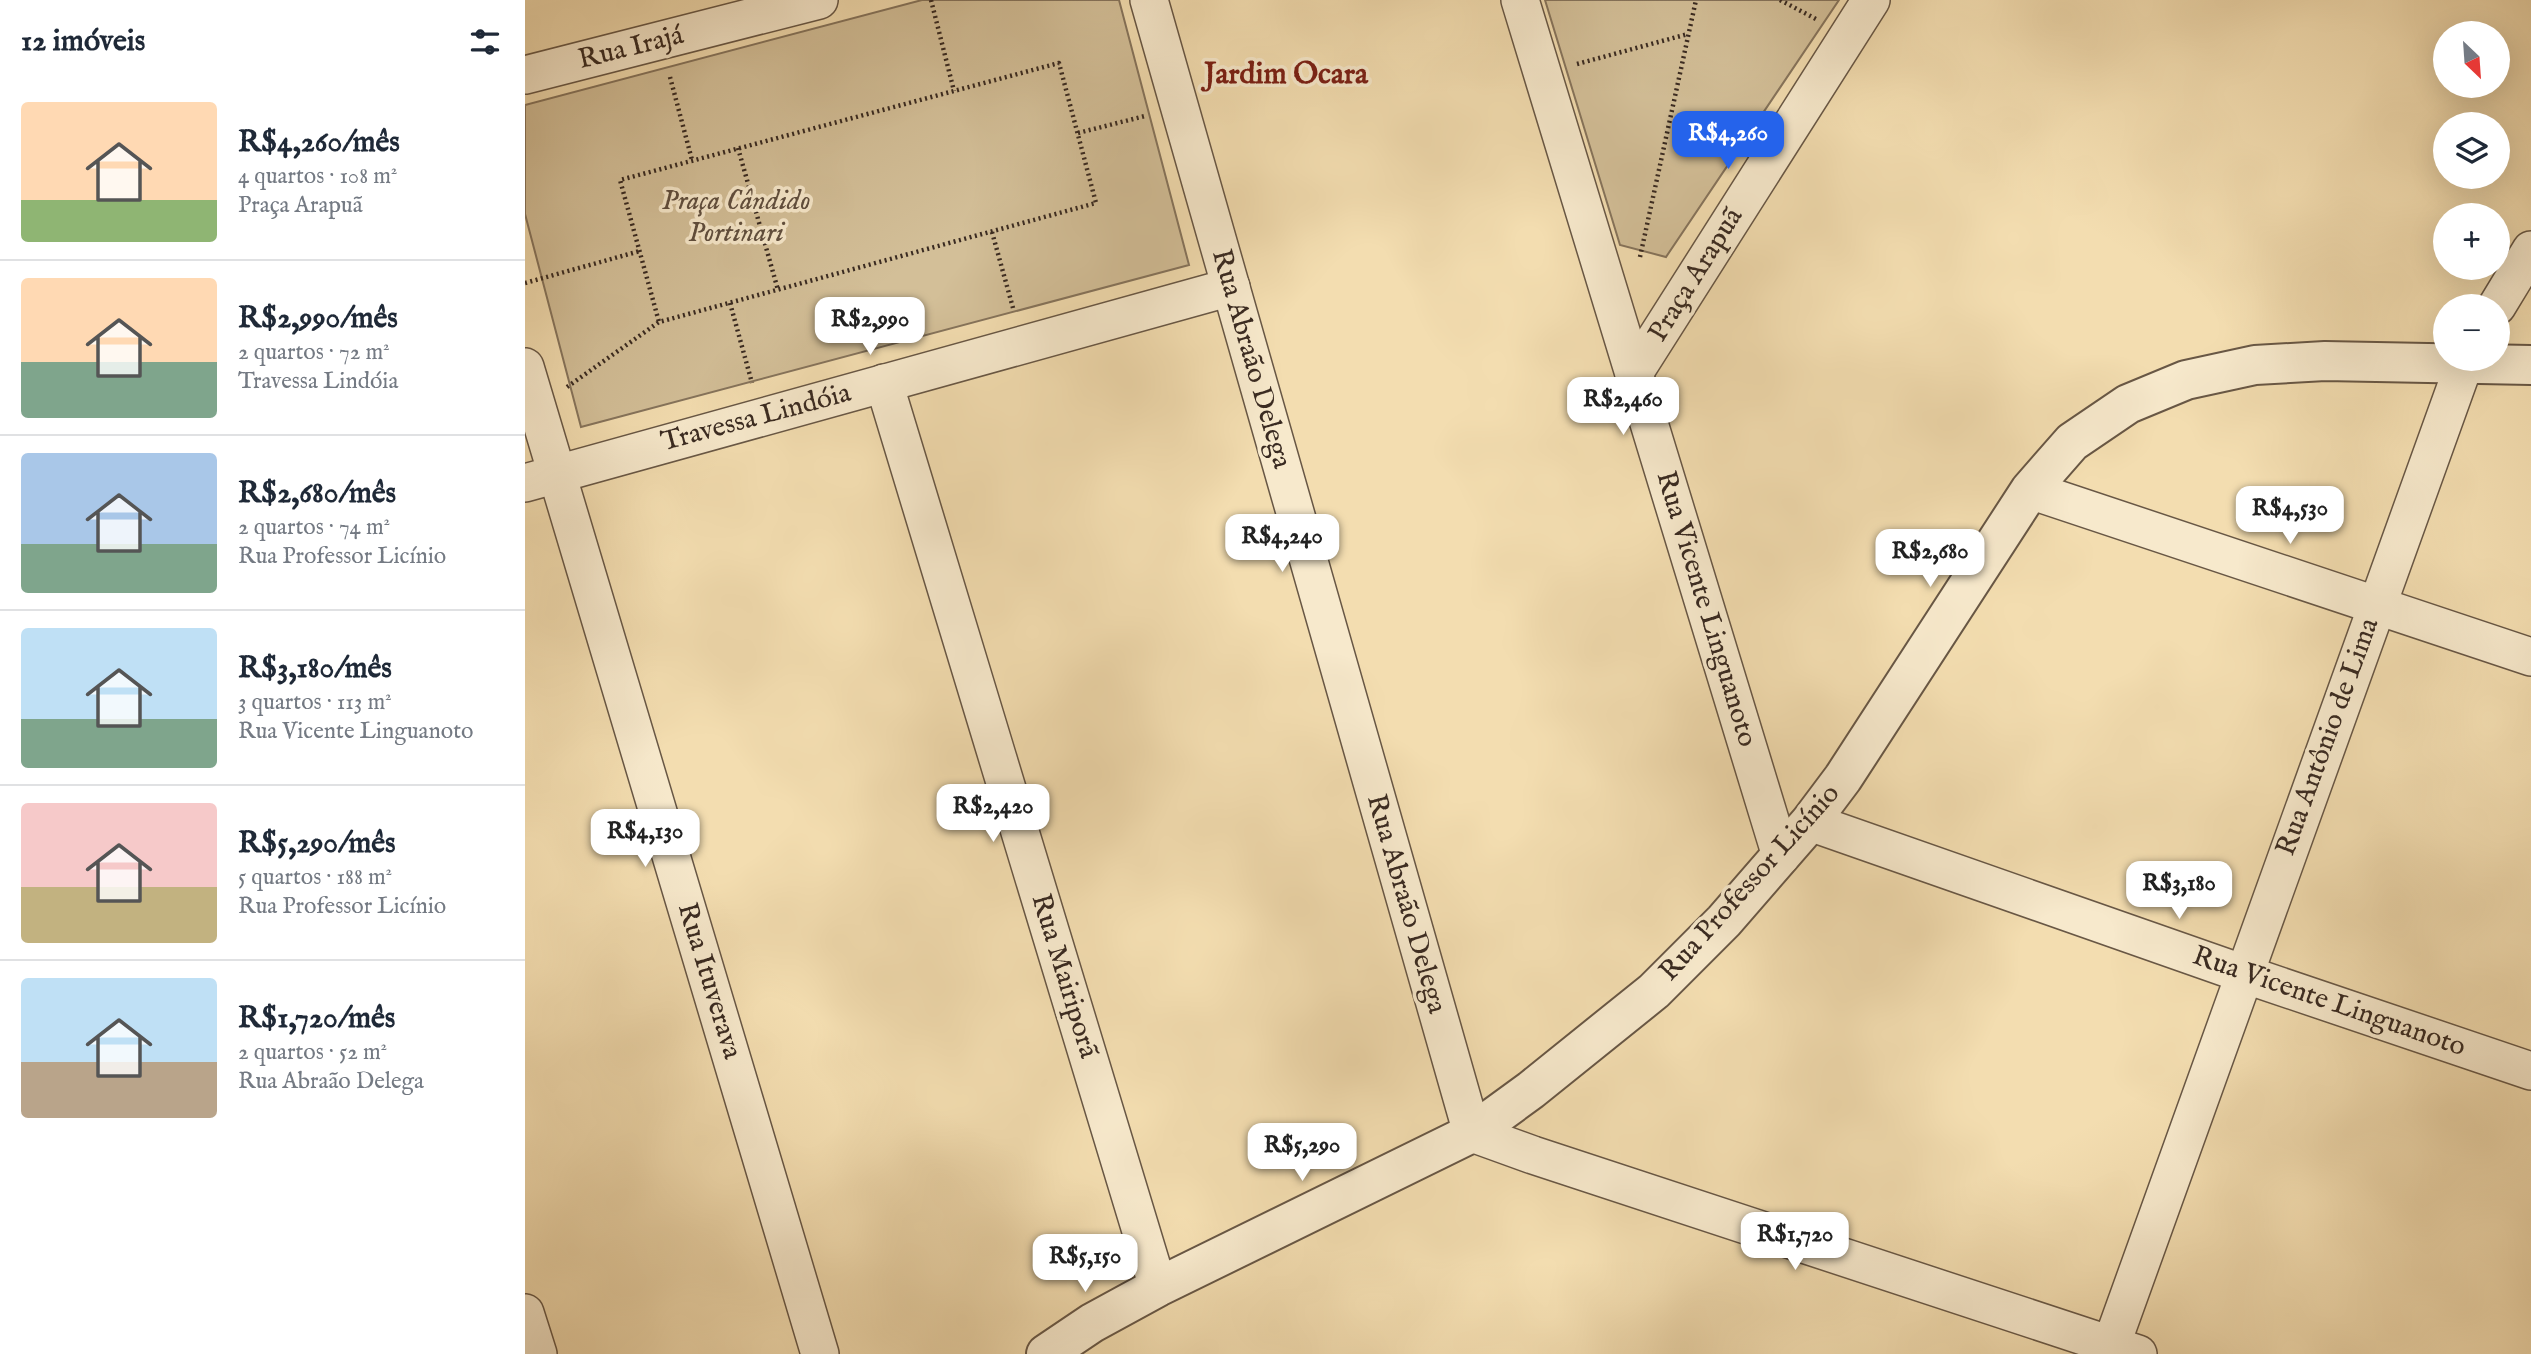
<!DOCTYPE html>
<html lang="pt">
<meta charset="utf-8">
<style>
body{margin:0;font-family:"IM FELL English",serif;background:#f6f6f7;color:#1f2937;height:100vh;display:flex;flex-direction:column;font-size:26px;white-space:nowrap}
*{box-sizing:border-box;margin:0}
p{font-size:23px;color:#747a83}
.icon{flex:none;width:38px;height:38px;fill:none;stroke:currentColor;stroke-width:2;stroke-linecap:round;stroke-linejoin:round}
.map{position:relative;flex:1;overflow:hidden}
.details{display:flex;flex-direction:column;background:#fff;width:525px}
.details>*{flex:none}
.needle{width:46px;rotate:155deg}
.fabs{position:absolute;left:1908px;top:21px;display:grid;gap:14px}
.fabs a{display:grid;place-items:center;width:77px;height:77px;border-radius:50%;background:#fff;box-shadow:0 7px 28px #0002;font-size:35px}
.price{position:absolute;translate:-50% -60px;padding:0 16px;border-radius:14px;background:#fff;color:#222;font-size:23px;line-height:46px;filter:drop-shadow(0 2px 4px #0008)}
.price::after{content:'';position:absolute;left:50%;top:42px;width:21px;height:16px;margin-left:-10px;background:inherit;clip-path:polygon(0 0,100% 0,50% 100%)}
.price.selected{background:#2563eb;color:#fff}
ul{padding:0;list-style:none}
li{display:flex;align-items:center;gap:21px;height:175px;padding:0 21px}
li+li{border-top:2px solid #e0e1e3}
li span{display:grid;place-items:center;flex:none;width:196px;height:140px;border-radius:7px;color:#555}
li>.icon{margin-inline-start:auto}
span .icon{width:84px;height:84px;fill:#fffc;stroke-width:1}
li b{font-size:30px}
h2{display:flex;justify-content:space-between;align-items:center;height:84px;padding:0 21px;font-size:30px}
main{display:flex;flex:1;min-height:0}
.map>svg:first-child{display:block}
.green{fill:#d3bf98;stroke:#86745c;stroke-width:2}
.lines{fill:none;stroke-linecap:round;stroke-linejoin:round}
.minor-casing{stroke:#685745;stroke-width:40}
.tertiary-casing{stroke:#685745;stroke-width:42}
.path{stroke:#392a21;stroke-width:4.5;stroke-dasharray:2 3.5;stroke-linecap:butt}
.minor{stroke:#f7e9cc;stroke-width:37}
.tertiary{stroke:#f7e9cc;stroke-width:38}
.labels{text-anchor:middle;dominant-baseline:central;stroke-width:7;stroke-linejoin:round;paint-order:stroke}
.street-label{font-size:28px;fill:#392a21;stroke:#f7e9cc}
.park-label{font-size:28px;font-style:italic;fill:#604f3f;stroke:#f7e9cc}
.neighbourhood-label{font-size:30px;font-weight:bold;fill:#7a1f14;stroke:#f7e9cc}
</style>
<main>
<section class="details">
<h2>12 imóveis<svg class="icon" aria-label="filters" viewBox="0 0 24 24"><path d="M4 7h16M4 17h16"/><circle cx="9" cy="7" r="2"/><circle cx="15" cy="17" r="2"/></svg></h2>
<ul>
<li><span style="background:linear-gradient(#ffd9b3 70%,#8fb573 0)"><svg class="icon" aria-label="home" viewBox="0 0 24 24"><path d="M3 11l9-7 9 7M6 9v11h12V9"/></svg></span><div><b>R$4,260/mês</b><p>4 quartos · 108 m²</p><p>Praça Arapuã</p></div></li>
<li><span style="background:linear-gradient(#ffd9b3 60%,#7fa58c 0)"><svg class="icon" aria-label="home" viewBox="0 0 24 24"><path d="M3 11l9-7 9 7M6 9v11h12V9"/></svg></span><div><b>R$2,990/mês</b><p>2 quartos · 72 m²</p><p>Travessa Lindóia</p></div></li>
<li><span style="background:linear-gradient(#a9c7e8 65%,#7fa58c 0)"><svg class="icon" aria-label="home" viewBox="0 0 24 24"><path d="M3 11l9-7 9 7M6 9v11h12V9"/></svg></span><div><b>R$2,680/mês</b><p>2 quartos · 74 m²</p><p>Rua Professor Licínio</p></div></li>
<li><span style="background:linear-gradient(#bfe0f5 65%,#7fa58c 0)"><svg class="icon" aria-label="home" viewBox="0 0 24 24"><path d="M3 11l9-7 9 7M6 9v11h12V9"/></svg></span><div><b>R$3,180/mês</b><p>3 quartos · 113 m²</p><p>Rua Vicente Linguanoto</p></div></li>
<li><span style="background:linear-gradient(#f6c9c9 60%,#c2b280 0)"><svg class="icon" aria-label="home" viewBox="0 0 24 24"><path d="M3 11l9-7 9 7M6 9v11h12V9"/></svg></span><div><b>R$5,290/mês</b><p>5 quartos · 188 m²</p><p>Rua Professor Licínio</p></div></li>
<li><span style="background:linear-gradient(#bfe0f5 60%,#b9a48a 0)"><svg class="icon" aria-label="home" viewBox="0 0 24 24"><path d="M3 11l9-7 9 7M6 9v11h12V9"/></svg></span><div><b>R$1,720/mês</b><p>2 quartos · 52 m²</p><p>Rua Abraão Delega</p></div></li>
</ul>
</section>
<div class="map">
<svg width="2006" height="1354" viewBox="0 0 2006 1354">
<rect width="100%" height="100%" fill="#f3ddb0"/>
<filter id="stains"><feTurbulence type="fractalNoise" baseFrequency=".00286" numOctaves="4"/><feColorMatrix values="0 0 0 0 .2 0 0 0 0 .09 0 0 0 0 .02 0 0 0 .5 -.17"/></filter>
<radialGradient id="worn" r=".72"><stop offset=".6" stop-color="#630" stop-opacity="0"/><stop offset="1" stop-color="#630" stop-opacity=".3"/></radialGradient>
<!-- green -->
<g class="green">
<path d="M397,0H594L664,265L56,427L0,214V105Z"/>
<path d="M1020,0H1314L1141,257L1095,245Z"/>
</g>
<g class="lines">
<!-- minor casing -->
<g class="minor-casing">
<g id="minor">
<path d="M624,0L947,1133L1008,1155L1613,1354"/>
<path d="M995,0L1256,856"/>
<path d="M0,75L294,0"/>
<path d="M1972,306L2006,250"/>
<path d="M0,367L295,1354"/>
<path d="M1109,373L1346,0"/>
<path d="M359,383L633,1287"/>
<path d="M0,483L706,287"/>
<path d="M1505,490L2006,657"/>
<path d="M1285,822L1719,974L2006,1071"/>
<path d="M0,1313L13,1354"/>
<path d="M1583,1354L1941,359"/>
</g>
</g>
<!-- tertiary casing -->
<g class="tertiary-casing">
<path id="tertiary" d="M521,1354L567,1323L633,1287L947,1133L1006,1090L1129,991L1199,921L1285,822L1318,778L1505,490L1547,442L1603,404L1661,380L1730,365L1800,361L2006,365"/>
</g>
<!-- path -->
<g class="path">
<path d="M406,0L429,91"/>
<path d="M1255,0L1291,19"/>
<path d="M1052,64L1163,34"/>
<path d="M145,77L167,160"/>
<path d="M553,133L620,116"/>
<path d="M213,148L253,290"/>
<path d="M467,232L488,308"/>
<path d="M1115,257L1171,0"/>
<path d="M0,283L115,251"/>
<path d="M205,303L227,383"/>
<path d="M42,387L134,322L571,203L534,63L95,180L134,322"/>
</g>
<!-- minor -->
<use href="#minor" class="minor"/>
<!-- tertiary -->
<use href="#tertiary" class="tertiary"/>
</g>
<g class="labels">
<!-- street labels -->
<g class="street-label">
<text transform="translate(106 48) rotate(-14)">Rua Irajá</text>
<text transform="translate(1171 275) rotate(-58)">Praça Arapuã</text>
<text transform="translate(726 359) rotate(74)">Rua Abraão Delega</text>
<text transform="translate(231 418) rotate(-15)">Travessa Lindóia</text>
<text transform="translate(1181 609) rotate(73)">Rua Vicente Linguanoto</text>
<text transform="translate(1803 737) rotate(-70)">Rua Antônio de Lima</text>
<text transform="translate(1225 883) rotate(-48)">Rua Professor Licínio</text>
<text transform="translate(881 904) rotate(74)">Rua Abraão Delega</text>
<text transform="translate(539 976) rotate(73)">Rua Mairiporã</text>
<text transform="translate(184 981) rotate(73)">Rua Ituverava</text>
<text transform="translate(1804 1002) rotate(19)">Rua Vicente Linguanoto</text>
</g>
<!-- park labels -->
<g class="park-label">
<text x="211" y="201">Praça Cândido<tspan x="211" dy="32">Portinari</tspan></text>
</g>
<!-- neighbourhood labels -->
<g class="neighbourhood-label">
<text x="761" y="75">Jardim Ocara</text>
</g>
</g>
<rect width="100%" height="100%" filter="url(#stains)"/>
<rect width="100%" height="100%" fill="url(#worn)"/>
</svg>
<div class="fabs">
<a><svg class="needle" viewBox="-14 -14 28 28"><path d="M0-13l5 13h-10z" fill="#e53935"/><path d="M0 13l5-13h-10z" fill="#747a83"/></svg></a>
<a><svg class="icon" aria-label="layers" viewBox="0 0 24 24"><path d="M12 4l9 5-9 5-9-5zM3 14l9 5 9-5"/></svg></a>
<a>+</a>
<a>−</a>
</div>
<b class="price selected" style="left:1203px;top:171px">R$4,260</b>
<b class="price" style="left:345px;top:357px">R$2,990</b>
<b class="price" style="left:1098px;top:437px">R$2,460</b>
<b class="price" style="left:1765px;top:546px">R$4,530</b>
<b class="price" style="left:757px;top:574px">R$4,240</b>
<b class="price" style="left:1405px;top:589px">R$2,680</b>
<b class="price" style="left:468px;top:844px">R$2,420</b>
<b class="price" style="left:120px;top:869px">R$4,130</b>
<b class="price" style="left:1654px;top:921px">R$3,180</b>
<b class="price" style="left:777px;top:1183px">R$5,290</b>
<b class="price" style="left:1270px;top:1272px">R$1,720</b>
<b class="price" style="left:560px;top:1294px">R$5,150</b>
</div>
</main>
